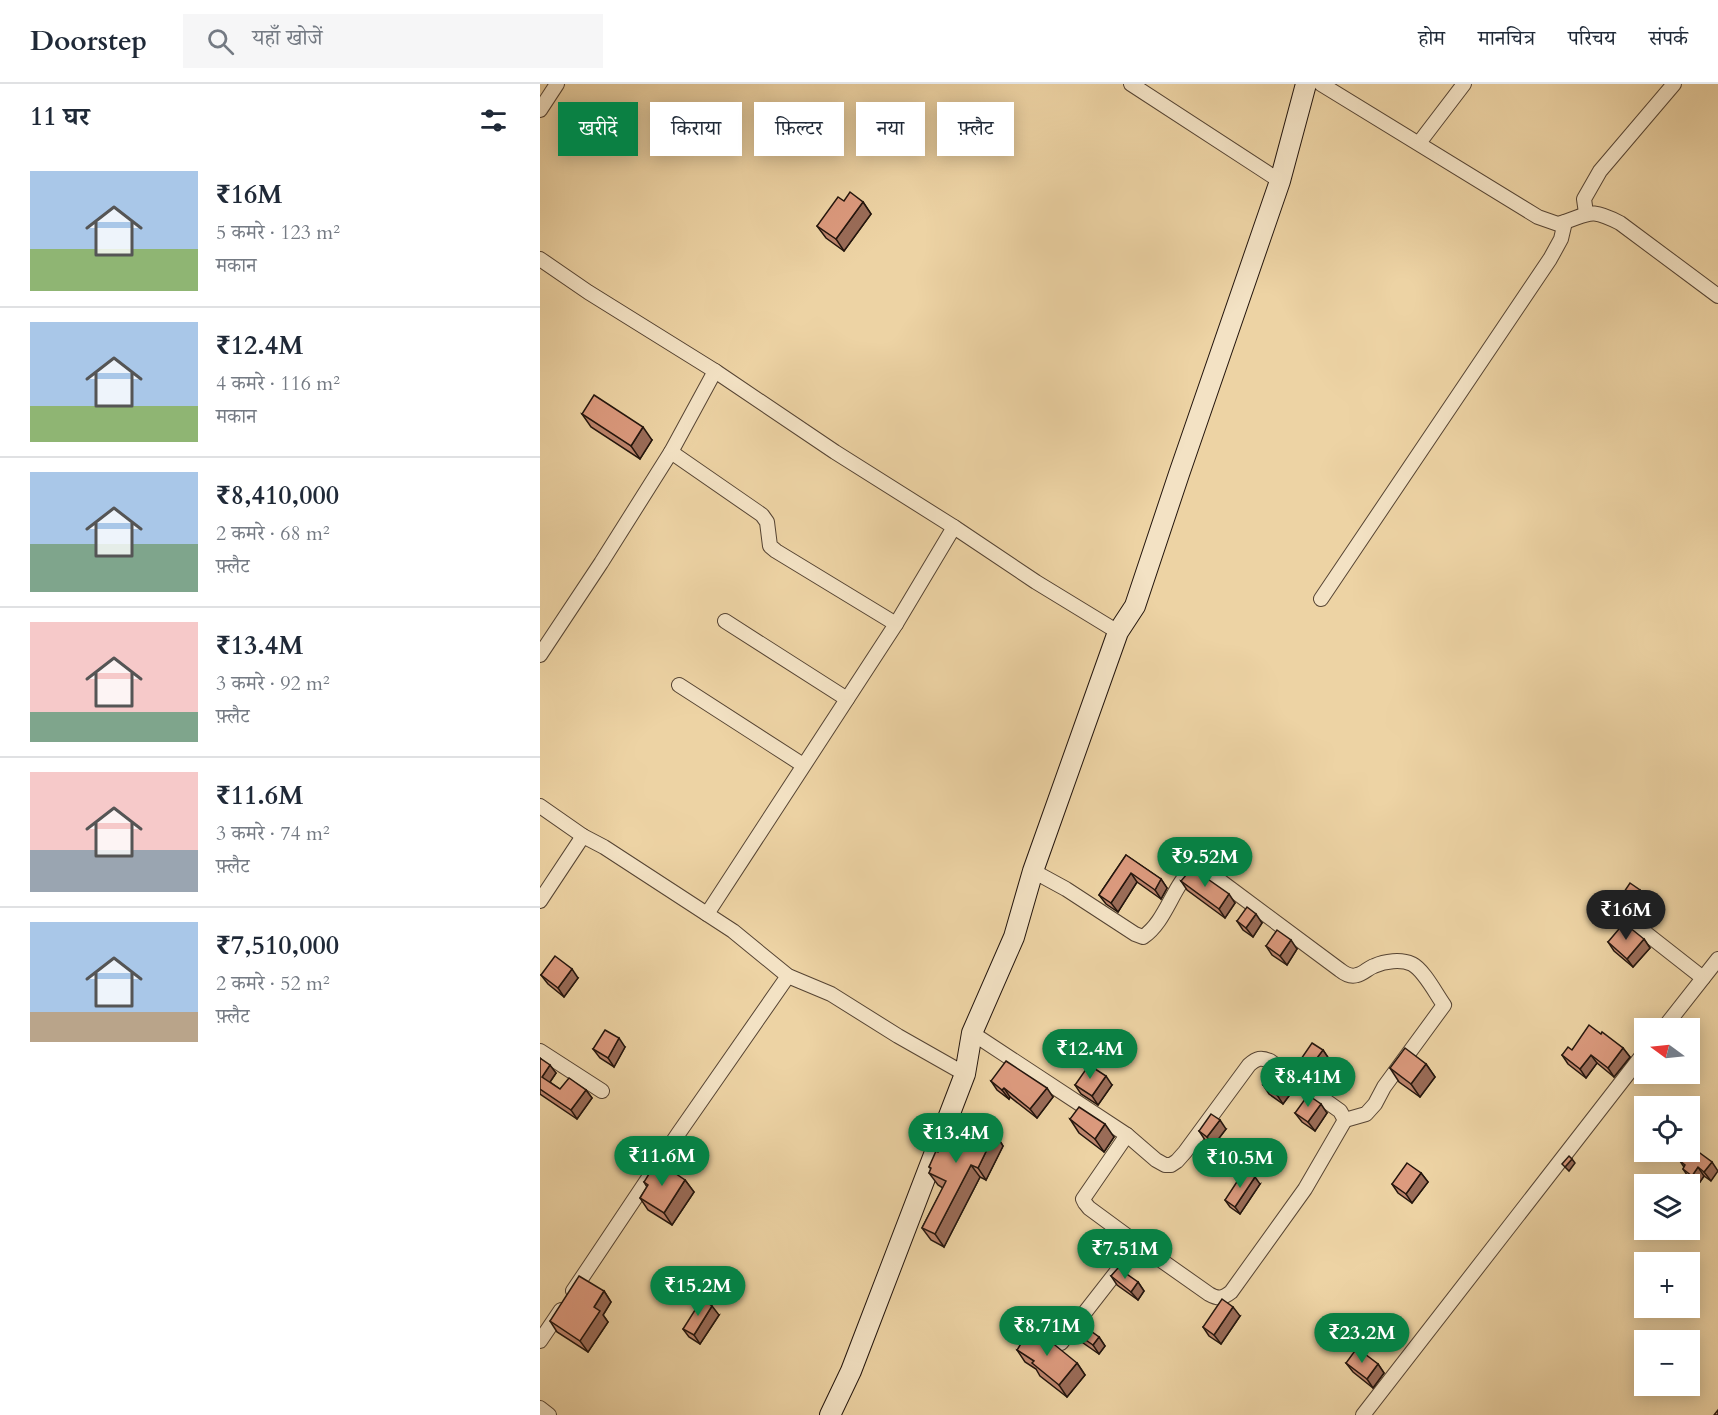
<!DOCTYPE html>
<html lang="hi">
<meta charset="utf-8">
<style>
body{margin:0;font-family:Cardo,"Noto Serif Devanagari",serif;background:#f6f6f7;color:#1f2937;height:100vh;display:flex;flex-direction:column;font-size:22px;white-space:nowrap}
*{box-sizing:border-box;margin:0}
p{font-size:20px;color:#747a83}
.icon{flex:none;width:33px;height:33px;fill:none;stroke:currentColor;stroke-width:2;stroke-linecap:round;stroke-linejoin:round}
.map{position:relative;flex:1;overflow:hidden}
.sheet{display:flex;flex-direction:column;background:#fff;width:540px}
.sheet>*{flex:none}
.hud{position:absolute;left:18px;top:18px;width:570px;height:54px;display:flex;gap:12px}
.needle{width:39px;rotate:285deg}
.fabs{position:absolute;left:1094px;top:934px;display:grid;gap:12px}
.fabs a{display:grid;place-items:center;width:66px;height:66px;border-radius:0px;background:#fff;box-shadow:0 3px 15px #0003;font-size:30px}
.price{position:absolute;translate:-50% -51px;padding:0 14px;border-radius:21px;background:#0b8043;color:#fff;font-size:20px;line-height:39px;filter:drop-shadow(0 2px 3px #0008)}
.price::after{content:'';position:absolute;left:50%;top:36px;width:18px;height:14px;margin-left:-9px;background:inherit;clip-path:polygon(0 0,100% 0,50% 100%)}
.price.active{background:#222;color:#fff}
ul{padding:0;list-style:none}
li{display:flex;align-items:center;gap:18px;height:150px;padding:0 30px}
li+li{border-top:2px solid #e0e1e3}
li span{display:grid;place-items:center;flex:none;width:168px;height:120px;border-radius:0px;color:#555}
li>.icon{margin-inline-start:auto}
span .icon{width:72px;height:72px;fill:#fffc;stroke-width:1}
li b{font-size:26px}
h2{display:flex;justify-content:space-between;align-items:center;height:72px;padding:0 30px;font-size:26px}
.pill{padding:0 21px;border-radius:0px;background:#fff;box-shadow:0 3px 15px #0003;font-size:21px;line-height:54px}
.pill.active{background:#0b8043;color:#fff}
header{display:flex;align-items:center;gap:36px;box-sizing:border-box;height:84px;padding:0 30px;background:#fff;border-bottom:2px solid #e0e1e3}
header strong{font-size:28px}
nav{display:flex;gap:33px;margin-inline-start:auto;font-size:21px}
.search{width:420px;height:54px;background:#f6f6f7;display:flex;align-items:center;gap:15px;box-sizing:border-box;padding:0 21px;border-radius:0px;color:#747a83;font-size:22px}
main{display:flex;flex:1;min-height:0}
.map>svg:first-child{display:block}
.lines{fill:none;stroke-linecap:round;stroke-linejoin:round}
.street-casing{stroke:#564433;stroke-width:16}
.secondary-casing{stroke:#23150d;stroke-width:22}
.street{stroke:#f3e2c4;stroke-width:14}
.secondary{stroke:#f3e2c4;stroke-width:20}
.wall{fill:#bd846c;stroke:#23150d;stroke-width:1.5}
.shaded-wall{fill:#9a6c58;stroke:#23150d;stroke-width:1.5}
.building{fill:#dc9a7e;stroke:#23150d;stroke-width:1.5}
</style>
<header>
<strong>Doorstep</strong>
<div class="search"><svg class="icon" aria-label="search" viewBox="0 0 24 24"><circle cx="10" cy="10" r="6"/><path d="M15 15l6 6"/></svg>यहाँ खोजें</div>
<nav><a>होम</a><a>मानचित्र</a><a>परिचय</a><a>संपर्क</a></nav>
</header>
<main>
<section class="sheet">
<h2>11 घर<svg class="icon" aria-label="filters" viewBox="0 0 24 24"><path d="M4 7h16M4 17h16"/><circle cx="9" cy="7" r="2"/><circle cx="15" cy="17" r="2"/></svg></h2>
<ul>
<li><span style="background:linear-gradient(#a9c7e8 65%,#8fb573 0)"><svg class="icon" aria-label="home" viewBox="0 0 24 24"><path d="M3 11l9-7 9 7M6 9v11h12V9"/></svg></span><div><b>₹16M</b><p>5 कमरे · 123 m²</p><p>मकान</p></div></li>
<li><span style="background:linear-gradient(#a9c7e8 70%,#8fb573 0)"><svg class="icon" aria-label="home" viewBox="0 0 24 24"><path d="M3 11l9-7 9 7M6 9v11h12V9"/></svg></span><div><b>₹12.4M</b><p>4 कमरे · 116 m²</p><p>मकान</p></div></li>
<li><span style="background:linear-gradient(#a9c7e8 60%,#7fa58c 0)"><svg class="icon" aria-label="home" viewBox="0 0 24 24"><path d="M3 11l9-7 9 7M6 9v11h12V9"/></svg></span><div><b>₹8,410,000</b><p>2 कमरे · 68 m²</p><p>फ़्लैट</p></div></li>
<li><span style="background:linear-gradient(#f6c9c9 75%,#7fa58c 0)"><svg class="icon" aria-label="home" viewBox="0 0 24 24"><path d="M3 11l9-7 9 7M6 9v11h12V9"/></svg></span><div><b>₹13.4M</b><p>3 कमरे · 92 m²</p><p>फ़्लैट</p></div></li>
<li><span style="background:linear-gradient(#f6c9c9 65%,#9aa5b1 0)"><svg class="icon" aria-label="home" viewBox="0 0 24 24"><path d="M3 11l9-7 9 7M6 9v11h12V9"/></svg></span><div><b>₹11.6M</b><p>3 कमरे · 74 m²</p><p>फ़्लैट</p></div></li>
<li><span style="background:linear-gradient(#a9c7e8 75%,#b9a48a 0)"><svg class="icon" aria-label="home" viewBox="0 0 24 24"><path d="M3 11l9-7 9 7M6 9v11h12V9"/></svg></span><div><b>₹7,510,000</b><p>2 कमरे · 52 m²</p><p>फ़्लैट</p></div></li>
</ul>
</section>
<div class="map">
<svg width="1178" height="1331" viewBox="0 0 1178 1331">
<rect width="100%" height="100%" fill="#edd3a4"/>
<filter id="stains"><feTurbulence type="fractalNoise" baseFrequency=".00333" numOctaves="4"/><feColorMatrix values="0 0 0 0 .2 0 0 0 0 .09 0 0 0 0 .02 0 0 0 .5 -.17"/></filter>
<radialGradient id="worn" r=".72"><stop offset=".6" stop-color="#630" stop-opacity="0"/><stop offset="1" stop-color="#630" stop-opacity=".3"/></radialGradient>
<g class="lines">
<!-- street casing -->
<g class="street-casing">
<g id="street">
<path d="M591,0L740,97"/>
<path d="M781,0L998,133L1018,140C1050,131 1047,122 1080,139L1178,212"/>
<path d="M0,26L17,0"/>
<path d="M879,59L924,0"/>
<path d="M1046,129L1044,115L1060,87L1134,0"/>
<path d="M0,175L48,208L175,287L295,368L414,443L496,498L578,548"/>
<path d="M131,368L222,431L227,438L230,462L236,467L356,540"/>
<path d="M781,515L1010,175L1021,155L1025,138"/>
<path d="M185,537L307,615"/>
<path d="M0,571L61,479L131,368L175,287"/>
<path d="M139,601L263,681"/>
<path d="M0,722L43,752L64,763L193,847L248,892L291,910L358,952L425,990"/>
<path d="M0,817L43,752"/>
<path d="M167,830L356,540L414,443"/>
<path d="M1084,832L1163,894"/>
<path d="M1123,945L1178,875"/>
<path d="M432,949L587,1051L616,1076L625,1081H631L637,1077L645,1068L709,981C717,974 721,973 730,977L800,1027L805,1036L826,1030L835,1020L844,1003L904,921C896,910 884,886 872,880C861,875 845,877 834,882C828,884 823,890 817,891C811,893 805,890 800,886L671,790L661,784L655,783C633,799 627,837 603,853L595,850L526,805L493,787"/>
<path d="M0,967L62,1007"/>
<path d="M598,1160L669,1210C678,1215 682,1215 691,1208L765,1105L805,1036"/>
<path d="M33,1207L138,1050L248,892"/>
<path d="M0,1257L21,1226"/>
<path d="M521,1259L592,1168L594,1162L598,1160L549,1124L545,1119L543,1115L587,1051"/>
<path d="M0,1324L9,1331"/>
<path d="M823,1331L1104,969"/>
</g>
</g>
<!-- secondary casing -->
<g class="secondary-casing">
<path id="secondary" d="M290,1331L311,1287L425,990L432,949L474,853L493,787L578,548L595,522L639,390L740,97L766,0"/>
</g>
<!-- street -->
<use href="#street" class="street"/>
<!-- secondary -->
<use href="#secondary" class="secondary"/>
</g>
<!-- wall -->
<g class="wall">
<path d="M323,118L331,130L304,167L286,154L277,142Z"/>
<path d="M42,330L112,356L100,375L51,343Z"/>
<path d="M586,771L621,795L627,804L621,815L597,798L578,828L566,820L559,811Z"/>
<path d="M641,797L695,819L685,834L647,806Z"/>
<path d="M1080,814L1106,815L1096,830L1086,823Z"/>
<path d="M697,837L722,839L713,853L703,846Z"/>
<path d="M1104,855L1110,864L1093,883L1074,867L1068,858Z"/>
<path d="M726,862L757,865L747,881L732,871Z"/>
<path d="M1,891L38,894L24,913L8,900Z"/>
<path d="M1061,950L1083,964L1090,973L1074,993L1057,979L1046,994L1028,980L1022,971Z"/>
<path d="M85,963L74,983L60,974L53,965Z"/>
<path d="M783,966L789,975L777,991L767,983L761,975Z"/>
<path d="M0,974L16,989L10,998L20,1005L46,1006L52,1014L37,1035L0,1010Z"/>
<path d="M886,980L895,993L880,1013L859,998L850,984Z"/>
<path d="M451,997L513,1013L497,1034L470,1013L469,1015L457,1006Z"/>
<path d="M535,1001H572L558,1021L541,1010Z"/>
<path d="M723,1001L754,1005L743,1020L729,1010Z"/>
<path d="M755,1029H787L775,1047L762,1038Z"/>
<path d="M530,1035L574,1053L564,1068L539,1049Z"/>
<path d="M686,1045L673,1062L665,1056L659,1047Z"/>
<path d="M455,1049L463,1062L446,1096L440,1093L404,1163L391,1156L382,1144L403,1104L398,1101L389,1089L391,1085L389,1083L398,1068Z"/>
<path d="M1149,1061L1171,1097L1164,1092L1158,1101L1149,1094L1143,1085L1144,1083L1140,1077L1142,1076L1139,1072Z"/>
<path d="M881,1089L888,1098L872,1119L858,1109L852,1100Z"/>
<path d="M145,1096L154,1108L132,1141L108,1126L100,1114L107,1103L104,1098Z"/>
<path d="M720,1100L700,1130L690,1123L685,1116Z"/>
<path d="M571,1192L598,1198L604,1207L598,1216L577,1201Z"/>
<path d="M64,1207L71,1218L63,1231L68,1238L48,1268L17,1248L10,1237Z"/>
<path d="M179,1231L160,1260L149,1253L143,1245Z"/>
<path d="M700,1232L681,1260L669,1252L663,1243Z"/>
<path d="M530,1245L559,1253L565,1262L559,1270L536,1254Z"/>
<path d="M477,1266L537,1279L545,1291L527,1313L500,1292L496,1285L485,1278Z"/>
<path d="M806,1279L838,1280L844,1289L833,1304L813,1288Z"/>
</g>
<!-- shaded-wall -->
<g class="shaded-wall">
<path d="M323,118L331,130L304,167L296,155Z"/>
<path d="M103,343L112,356L100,375L91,362Z"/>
<path d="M591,789L597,798L578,828L571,819Z"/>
<path d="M621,795L627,804L621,815L615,806Z"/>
<path d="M1100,806L1106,815L1096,830L1090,821Z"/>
<path d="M689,810L695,819L685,834L679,825Z"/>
<path d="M716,830L722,839L713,853L706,844Z"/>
<path d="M1104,855L1110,864L1093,883L1087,875Z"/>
<path d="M751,856L757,865L747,881L740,872Z"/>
<path d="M32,885L38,894L24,913L18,904Z"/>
<path d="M79,954L85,963L74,983L68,974Z"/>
<path d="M1083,964L1090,973L1074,993L1068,984Z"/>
<path d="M783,966L789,975L777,991L771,982Z"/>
<path d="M1051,971L1057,979L1046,994L1040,985Z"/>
<path d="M886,980L895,993L880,1013L871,1000Z"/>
<path d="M10,981L16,989L8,1001L2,993Z"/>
<path d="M566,992L572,1001L558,1021L552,1012Z"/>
<path d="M747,996L754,1005L743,1020L737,1011Z"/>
<path d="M464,1004L470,1013L469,1015L462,1006Z"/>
<path d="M507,1004L513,1013L497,1034L490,1025Z"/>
<path d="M46,1006L52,1014L37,1035L31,1026Z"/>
<path d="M781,1020L787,1029L775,1047L768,1038Z"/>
<path d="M680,1036L686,1045L673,1062L667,1053Z"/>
<path d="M565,1040L574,1053L564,1068L555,1055Z"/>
<path d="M455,1049L463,1062L446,1096L438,1084Z"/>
<path d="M1032,1075L1035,1079L1029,1087L1025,1083Z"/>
<path d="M1172,1078L1178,1087L1171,1097L1164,1088Z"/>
<path d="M431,1081L440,1093L404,1163L395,1150Z"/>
<path d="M1158,1083L1164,1092L1158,1101L1152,1092Z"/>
<path d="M881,1089L888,1098L872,1119L866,1110Z"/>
<path d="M715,1093L720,1100L700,1130L695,1123Z"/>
<path d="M145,1096L154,1108L132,1141L124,1129Z"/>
<path d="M598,1198L604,1207L598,1216L591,1208Z"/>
<path d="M64,1207L71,1218L63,1231L68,1238L48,1268L40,1257L54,1223Z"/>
<path d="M172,1222L179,1231L160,1260L154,1251Z"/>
<path d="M693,1223L700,1232L681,1260L674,1251Z"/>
<path d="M559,1253L565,1262L559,1270L553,1261Z"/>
<path d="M537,1279L545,1291L527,1313L519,1301Z"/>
<path d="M838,1280L844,1289L833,1304L827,1295Z"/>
</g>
<!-- building -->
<g class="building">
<path d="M310,108L323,118L296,155L277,142L298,113L304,117Z"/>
<path d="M54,311L103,343L91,362L42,330Z"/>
<path d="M586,771L621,795L615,806L591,789L571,819L559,811Z"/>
<path d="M652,784L689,810L679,825L641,797Z"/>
<path d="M1090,799L1100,806L1090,821L1080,814Z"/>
<path d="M707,823L716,830L706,844L697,837Z"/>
<path d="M1084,839L1104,855L1087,875L1068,858Z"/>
<path d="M737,846L751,856L740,872L726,862Z"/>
<path d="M15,872L32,885L18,904L1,891Z"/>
<path d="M1049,941L1061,950L1062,948L1083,964L1068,984L1051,971L1040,985L1022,971L1028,963L1032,966Z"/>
<path d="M65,946L79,954L68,974L53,965Z"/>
<path d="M772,959L783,966L771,982L761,975Z"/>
<path d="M865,964L886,980L871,1000L850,984Z"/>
<path d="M0,974L10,981L2,993L20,1005L29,994L46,1006L31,1026L0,1005Z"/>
<path d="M466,977L507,1004L490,1025L464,1004L462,1006L451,997Z"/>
<path d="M549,981L566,992L552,1012L535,1001Z"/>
<path d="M734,986L747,996L737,1011L723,1001Z"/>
<path d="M768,1011L781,1020L768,1038L755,1029Z"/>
<path d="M539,1023L565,1040L555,1055L530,1035Z"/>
<path d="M417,1030L455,1049L438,1084L431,1081L395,1150L382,1144L406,1097L389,1089L391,1084L389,1083L396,1067L398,1068Z"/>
<path d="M671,1030L680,1036L667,1053L659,1047Z"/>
<path d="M1149,1061L1172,1078L1164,1088L1158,1083L1152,1092L1143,1085L1145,1081L1140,1077L1143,1074L1139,1072L1142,1068H1149Z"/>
<path d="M1029,1072L1032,1075L1025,1083L1022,1080Z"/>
<path d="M117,1077L145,1096L124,1129L100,1114L108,1101L104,1098Z"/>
<path d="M867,1079L881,1089L866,1110L852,1100Z"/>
<path d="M704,1087L715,1093L695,1123L685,1116Z"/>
<path d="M578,1184L598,1198L591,1208L571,1192Z"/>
<path d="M39,1192L64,1207L54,1223L60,1227L40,1257L10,1237Z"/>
<path d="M162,1215L172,1222L154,1251L143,1245Z"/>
<path d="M682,1215L693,1223L674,1251L663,1243Z"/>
<path d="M537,1237L559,1253L553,1261L530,1245Z"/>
<path d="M490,1245L510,1257L537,1279L519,1301L492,1279L494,1277L477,1266Z"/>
<path d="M817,1264L838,1280L827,1295L806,1279Z"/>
<path d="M1178,1326V1331H1174Z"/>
</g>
<rect width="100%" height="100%" filter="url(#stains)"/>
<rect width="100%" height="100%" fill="url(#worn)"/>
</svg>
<div class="fabs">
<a><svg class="needle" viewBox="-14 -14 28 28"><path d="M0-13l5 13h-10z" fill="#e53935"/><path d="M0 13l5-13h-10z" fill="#747a83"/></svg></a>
<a><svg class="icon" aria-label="locate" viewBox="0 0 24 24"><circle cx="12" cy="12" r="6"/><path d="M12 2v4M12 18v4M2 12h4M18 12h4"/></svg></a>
<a><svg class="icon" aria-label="layers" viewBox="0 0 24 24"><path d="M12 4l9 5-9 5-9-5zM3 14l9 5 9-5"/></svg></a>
<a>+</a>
<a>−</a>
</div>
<b class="price" style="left:665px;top:804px">₹9.52M</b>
<b class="price active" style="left:1086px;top:857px">₹16M</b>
<b class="price" style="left:550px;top:996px">₹12.4M</b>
<b class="price" style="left:768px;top:1024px">₹8.41M</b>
<b class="price" style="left:416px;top:1080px">₹13.4M</b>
<b class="price" style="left:122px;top:1103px">₹11.6M</b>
<b class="price" style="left:700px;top:1105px">₹10.5M</b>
<b class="price" style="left:585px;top:1196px">₹7.51M</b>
<b class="price" style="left:158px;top:1233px">₹15.2M</b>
<b class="price" style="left:507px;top:1273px">₹8.71M</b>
<b class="price" style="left:822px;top:1280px">₹23.2M</b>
<div class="hud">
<a class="pill active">खरीदें</a>
<a class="pill">किराया</a>
<a class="pill">फ़िल्टर</a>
<a class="pill">नया</a>
<a class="pill">फ़्लैट</a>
</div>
</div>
</main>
